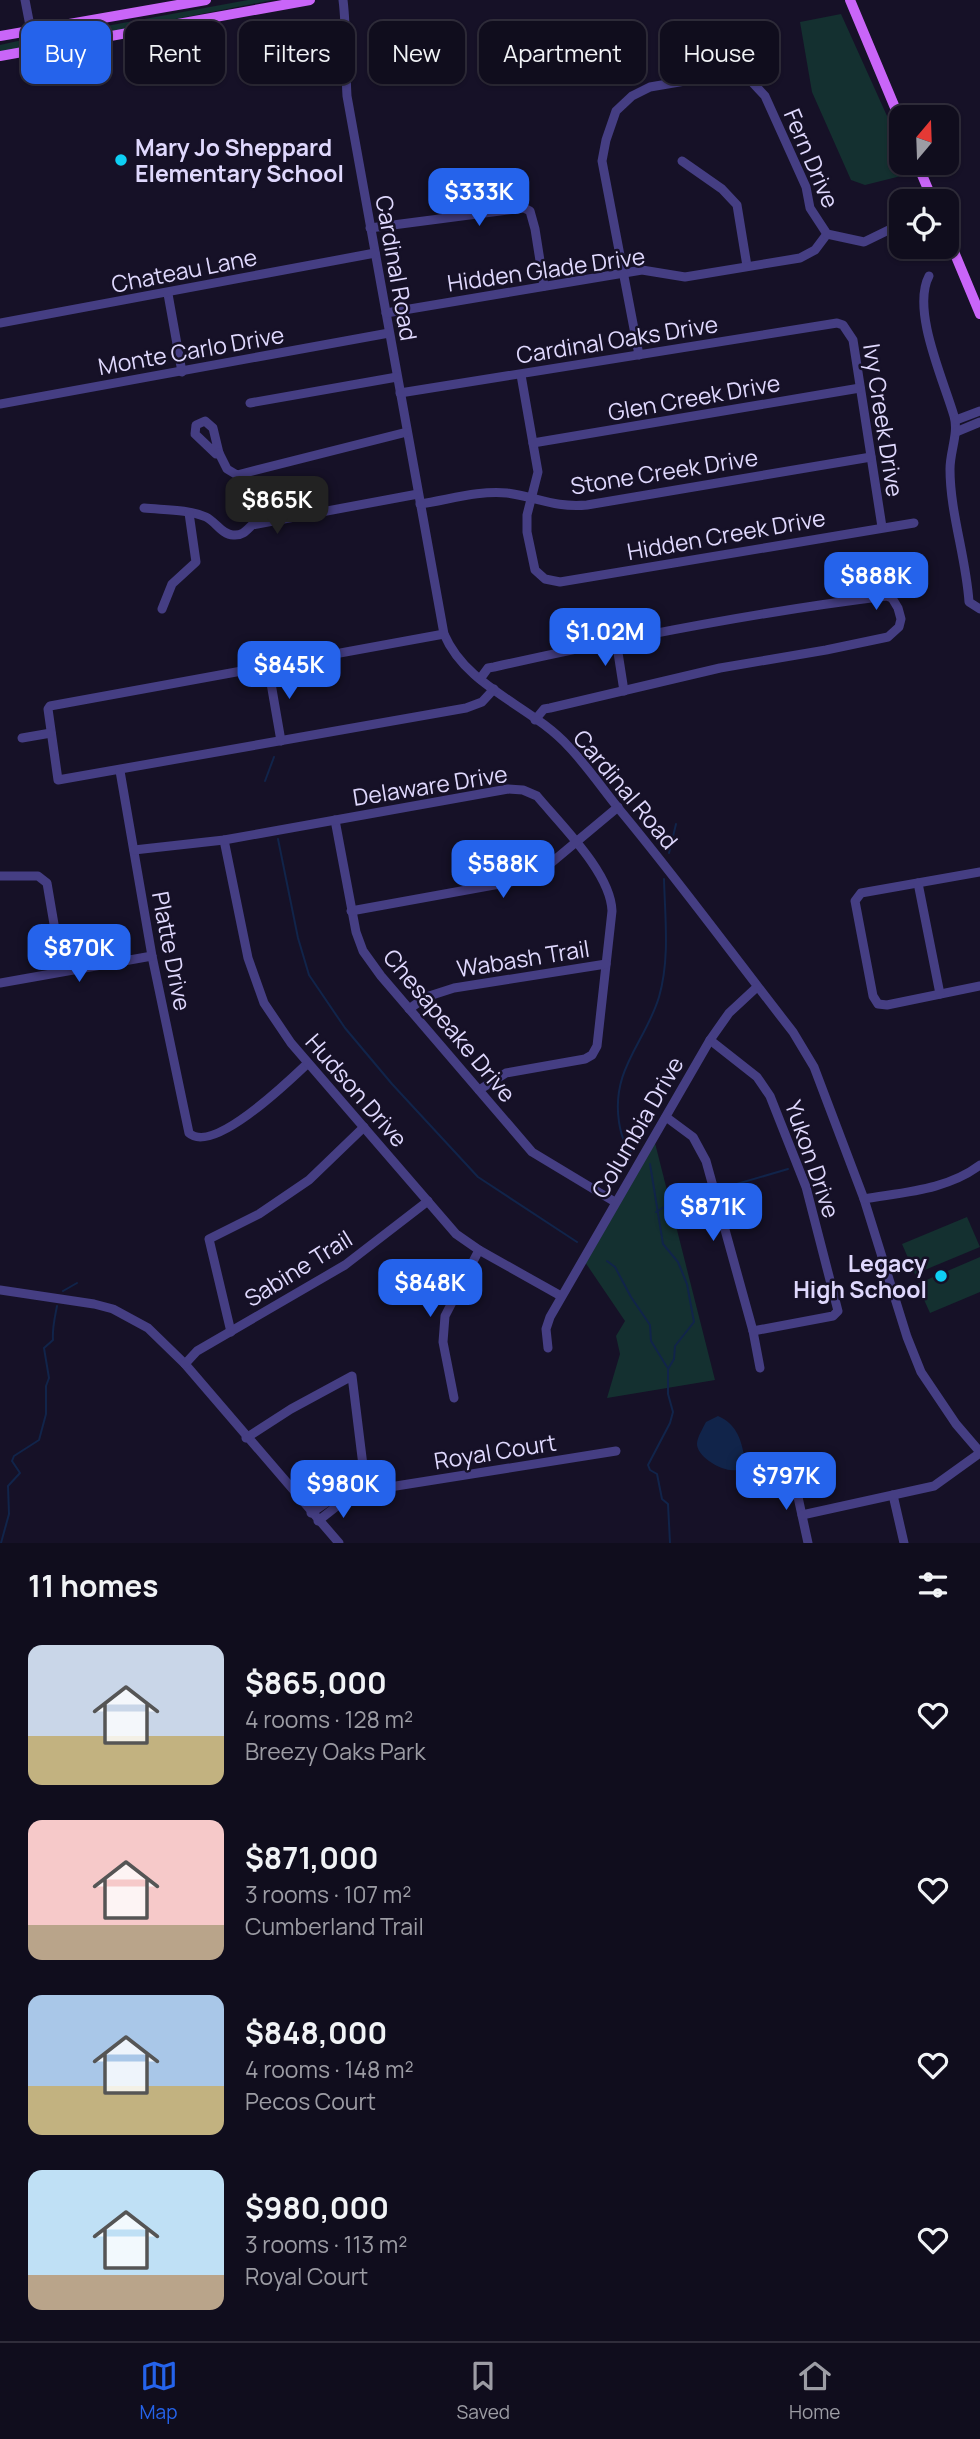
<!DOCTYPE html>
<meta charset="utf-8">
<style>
body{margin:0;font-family:Manrope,sans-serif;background:#191626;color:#f1f3f6;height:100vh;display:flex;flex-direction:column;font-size:26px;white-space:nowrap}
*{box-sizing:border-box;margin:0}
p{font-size:23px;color:#9c9ca4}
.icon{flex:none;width:38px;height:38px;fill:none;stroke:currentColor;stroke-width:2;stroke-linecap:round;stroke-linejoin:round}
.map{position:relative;height:1543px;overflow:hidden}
.drawer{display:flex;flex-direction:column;background:#100d1d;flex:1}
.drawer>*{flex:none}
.hud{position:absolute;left:21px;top:21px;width:938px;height:63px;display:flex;gap:14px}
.needle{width:46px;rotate:19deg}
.tools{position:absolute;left:889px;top:105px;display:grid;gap:14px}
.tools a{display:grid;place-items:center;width:70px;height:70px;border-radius:14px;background:#100d1d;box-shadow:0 2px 5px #0004,0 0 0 2px #302d3b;font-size:35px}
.price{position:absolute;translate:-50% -60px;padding:0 16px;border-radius:14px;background:#2563eb;color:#fff;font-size:23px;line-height:46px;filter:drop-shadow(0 2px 4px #0008)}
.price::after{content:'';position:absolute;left:50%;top:42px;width:21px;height:16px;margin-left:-10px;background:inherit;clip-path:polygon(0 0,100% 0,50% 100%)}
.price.active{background:#222;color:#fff}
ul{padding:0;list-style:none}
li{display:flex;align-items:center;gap:21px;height:175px;padding:0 28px}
li span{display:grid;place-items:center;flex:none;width:196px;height:140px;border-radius:14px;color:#555}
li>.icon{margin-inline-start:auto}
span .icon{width:84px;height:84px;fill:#fffc;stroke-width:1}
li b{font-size:30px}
h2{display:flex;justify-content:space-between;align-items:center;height:84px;padding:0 28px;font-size:30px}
.tag{padding:0 24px;border-radius:14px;background:#100d1d;box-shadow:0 2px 5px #0004,0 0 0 2px #302d3b;font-size:24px;line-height:63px}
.tag.active{background:#2563eb;color:#fff}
.tab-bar{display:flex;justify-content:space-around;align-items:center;height:98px;border-top:2px solid #302d3b;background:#100d1d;font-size:19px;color:#9c9ca4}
.tab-bar a{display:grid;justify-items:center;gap:4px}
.tab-bar .active{color:#2563eb}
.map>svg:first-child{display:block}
.green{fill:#143030}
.water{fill:#11244a}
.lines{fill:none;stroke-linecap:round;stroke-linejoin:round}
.stream{stroke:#11244a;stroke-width:2}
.minor{stroke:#453e83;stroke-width:9}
.major{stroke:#c965f8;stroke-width:10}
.poi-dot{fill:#0ecff4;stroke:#161127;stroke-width:2.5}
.labels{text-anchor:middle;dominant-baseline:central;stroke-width:5;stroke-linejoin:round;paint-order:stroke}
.poi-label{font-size:23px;font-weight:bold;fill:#dfd8fd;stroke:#161127;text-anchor:start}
.street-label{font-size:23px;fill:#dfd8fd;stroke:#161127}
</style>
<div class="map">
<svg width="980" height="1543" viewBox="0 0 980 1543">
<rect width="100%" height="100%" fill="#161127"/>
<!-- green -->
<g class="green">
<path d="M248,0H273L94,35V31L101,27Z"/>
<path d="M841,14L901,147V163H908L913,173L865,185L851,180L812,92L800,22Z"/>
<path d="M85,26L81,30L80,38L0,52V45Z"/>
<path d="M655,1143L715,1380L607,1398L620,1354L616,1336L625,1321L585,1262Z"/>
<path d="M967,1217L980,1247L915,1274L902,1244Z"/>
<path d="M980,1257V1292L930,1313L917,1284Z"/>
</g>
<!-- water -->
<path class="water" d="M718,1416C735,1423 741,1438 744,1455L755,1463L753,1469C746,1469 737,1471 730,1470C719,1469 696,1456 697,1443C698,1436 703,1428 706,1422Z"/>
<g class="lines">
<!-- stream -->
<g class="stream">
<path d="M265,781L274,757"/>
<path d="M278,839L298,938L309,975L345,1028L392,1084L478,1177L577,1242"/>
<path d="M669,853L676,824"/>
<path d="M631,1151C623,1142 621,1134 619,1122C611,1069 645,1043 659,997C670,959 665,918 664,879"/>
<path d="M650,1164L663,1244L678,1262L687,1284L694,1322L675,1346L674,1359L668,1369V1394L673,1412L670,1423L648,1465L650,1470L657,1474L662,1499L668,1504L670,1543"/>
<path d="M723,1188L788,1169"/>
<path d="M656,1212L671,1203L707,1193"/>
<path d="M607,1261L615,1267L631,1297L650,1325L651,1341L667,1367"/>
<path d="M63,1291L77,1283"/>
<path d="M1,1543L9,1514L8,1486L20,1473L12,1461L14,1456L39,1440L46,1414V1386L49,1378L44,1348L53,1340C52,1328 55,1317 57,1306"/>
</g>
<!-- minor -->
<g class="minor">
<path d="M25,0L31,31"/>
<path d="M343,0C347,32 345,64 347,96L444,634C467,688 531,705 569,747C587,766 602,788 619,809C679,881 735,958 793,1032L814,1067L864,1199L907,1337L921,1372L956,1424L980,1452"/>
<path d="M682,161L722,189L737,205L747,266"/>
<path d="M370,228L524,208L530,211L535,229L544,286"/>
<path d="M929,276C911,310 944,381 954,416C959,433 950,451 950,469C950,513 966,557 969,602L980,609"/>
<path d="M168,294L182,372"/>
<path d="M386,313L642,270L685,277L800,258L815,250L827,234"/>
<path d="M0,323L375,253"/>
<path d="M639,355L602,161L606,140L616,111L632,96L650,87L726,74L751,81L765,96L806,187L810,208L827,234L864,242L901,224"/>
<path d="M521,375L538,472L527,515V532L535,570L545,579L560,582L914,523"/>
<path d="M400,393L837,323L843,325L853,340L882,527"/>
<path d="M250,403L397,377"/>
<path d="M0,404L389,333"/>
<path d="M956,420L980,411"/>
<path d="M205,421L213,428L219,453L216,454L195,434L196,425Z"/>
<path d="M956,432L980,422"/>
<path d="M533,443L860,388"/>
<path d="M219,453L227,469L237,475L407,432"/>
<path d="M420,504C448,500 479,490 507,493C537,497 554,508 587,505L871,457"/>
<path d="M144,508C163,510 188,509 206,517C215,521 222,535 233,535C242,536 246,531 252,525L418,494"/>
<path d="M162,609L172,584L196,562L189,513"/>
<path d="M444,634L50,706L48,709L58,780L466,708L482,702L494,689"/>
<path d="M616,640L624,691"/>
<path d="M268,666L281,741"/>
<path d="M480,679L488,668L494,667C624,638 755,612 887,596L892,598L898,608L901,619L899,627L888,637L826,650L720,668L550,708L544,709L535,720"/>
<path d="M22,738L51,733"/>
<path d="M120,771L152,956L189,1133C213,1155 290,1080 308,1063"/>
<path d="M335,820L356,932L363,951L381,976L532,1152L615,1202"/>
<path d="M224,840L248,958L264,1003L291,1043L456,1234L479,1250L561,1296"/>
<path d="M134,850L224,840L508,789L523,790L537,796C561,825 611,873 612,911L597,1046L592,1055L585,1059L506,1073L479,1090"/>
<path d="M980,872L861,893L855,901L873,996L878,1004L887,1005L980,986"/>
<path d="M0,876H38L47,883L62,971"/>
<path d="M918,883L940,994"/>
<path d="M351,911L527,879L539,873L618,807"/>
<path d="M0,983L152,956"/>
<path d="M409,1009L426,997L454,988L606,964"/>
<path d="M710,1040L757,1077L770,1096L806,1187L838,1311L833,1316L753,1331"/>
<path d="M666,1117L693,1137L706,1161L753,1331L760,1368"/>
<path d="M864,1199C904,1192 947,1190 980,1165"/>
<path d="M0,1290L94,1304L113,1309L148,1328L185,1364L339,1543"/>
<path d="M231,1332L209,1239L259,1214L309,1180L364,1127"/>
<path d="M548,1348L546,1329L550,1317L710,1040L729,1013L757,987"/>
<path d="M185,1364L197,1351L345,1265L428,1201"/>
<path d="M454,1398L443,1342L445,1316L479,1250"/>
<path d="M246,1438L291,1409L352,1376L366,1490"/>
<path d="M793,1474L808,1543"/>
<path d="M893,1495L904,1543"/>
<path d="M311,1513L330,1500L340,1499L352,1493L616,1451"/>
<path d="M802,1515L934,1486L980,1453"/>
<path d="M318,1521L337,1506L340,1499"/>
</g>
<!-- major -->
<g class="major">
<path d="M850,0L901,122"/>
<path d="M0,36L206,0"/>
<path d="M0,56L310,0"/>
<path d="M917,163L933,201"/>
<path d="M947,235L980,314"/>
</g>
</g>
<!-- markers -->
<g class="poi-dot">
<circle cx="121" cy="160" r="7"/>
<circle cx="941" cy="1276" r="7"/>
</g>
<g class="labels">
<!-- poi labels -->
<g class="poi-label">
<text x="135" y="147">Mary Jo Sheppard<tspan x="135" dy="26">Elementary School</tspan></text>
<text x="927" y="1263" text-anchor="end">Legacy<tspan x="927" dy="26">High School</tspan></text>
</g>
<!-- street labels -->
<g class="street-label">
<text transform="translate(812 158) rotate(67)">Fern Drive</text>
<text transform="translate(397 268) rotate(80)">Cardinal Road</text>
<text transform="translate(546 269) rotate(-8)">Hidden Glade Drive</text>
<text transform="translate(184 270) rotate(-11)">Chateau Lane</text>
<text transform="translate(617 339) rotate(-9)">Cardinal Oaks Drive</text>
<text transform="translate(191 350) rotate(-10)">Monte Carlo Drive</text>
<text transform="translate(694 397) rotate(-10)">Glen Creek Drive</text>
<text transform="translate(884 420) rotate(81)">Ivy Creek Drive</text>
<text transform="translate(664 471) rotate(-9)">Stone Creek Drive</text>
<text transform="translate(726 534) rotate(-10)">Hidden Creek Drive</text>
<text transform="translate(430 785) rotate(-9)">Delaware Drive</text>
<text transform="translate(626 789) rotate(50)">Cardinal Road</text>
<text transform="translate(172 951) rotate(79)">Platte Drive</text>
<text transform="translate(523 958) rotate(-9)">Wabash Trail</text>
<text transform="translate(450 1025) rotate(50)">Chesapeake Drive</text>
<text transform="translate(357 1090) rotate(49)">Hudson Drive</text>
<text transform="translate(637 1127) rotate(-60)">Columbia Drive</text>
<text transform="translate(813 1159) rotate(71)">Yukon Drive</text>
<text transform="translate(298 1268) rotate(-32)">Sabine Trail</text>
<text transform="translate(495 1451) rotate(-9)">Royal Court</text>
</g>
</g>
</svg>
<div class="tools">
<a><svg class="needle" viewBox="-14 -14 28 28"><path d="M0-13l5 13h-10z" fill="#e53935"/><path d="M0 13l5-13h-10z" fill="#9c9ca4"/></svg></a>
<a><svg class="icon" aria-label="locate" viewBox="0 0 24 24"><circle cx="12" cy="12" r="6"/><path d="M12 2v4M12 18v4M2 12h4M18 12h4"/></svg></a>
</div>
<b class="price" style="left:479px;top:228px">$333K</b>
<b class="price active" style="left:277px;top:536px">$865K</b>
<b class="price" style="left:876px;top:612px">$888K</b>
<b class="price" style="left:605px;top:668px">$1.02M</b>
<b class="price" style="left:289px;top:701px">$845K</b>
<b class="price" style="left:503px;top:900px">$588K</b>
<b class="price" style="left:79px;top:984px">$870K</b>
<b class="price" style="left:713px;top:1243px">$871K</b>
<b class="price" style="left:430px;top:1319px">$848K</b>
<b class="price" style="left:786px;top:1512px">$797K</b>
<b class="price" style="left:343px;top:1520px">$980K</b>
<div class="hud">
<a class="tag active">Buy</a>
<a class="tag">Rent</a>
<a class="tag">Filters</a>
<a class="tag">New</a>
<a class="tag">Apartment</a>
<a class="tag">House</a>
</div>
</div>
<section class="drawer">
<h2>11 homes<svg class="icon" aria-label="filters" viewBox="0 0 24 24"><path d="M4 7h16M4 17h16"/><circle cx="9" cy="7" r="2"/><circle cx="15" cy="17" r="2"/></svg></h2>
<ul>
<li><span style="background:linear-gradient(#c9d6e8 65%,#c2b280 0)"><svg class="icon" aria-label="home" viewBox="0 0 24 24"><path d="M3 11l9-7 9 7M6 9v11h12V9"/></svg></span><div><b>$865,000</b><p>4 rooms · 128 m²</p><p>Breezy Oaks Park</p></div><svg class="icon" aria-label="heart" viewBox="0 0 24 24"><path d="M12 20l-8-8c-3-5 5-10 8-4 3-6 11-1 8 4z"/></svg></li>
<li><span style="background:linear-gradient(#f6c9c9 75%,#b9a48a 0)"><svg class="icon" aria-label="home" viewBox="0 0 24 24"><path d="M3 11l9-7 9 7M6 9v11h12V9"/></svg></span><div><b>$871,000</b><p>3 rooms · 107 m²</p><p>Cumberland Trail</p></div><svg class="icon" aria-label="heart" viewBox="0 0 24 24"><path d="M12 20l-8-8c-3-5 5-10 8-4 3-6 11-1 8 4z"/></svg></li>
<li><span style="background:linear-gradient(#a9c7e8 65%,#c2b280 0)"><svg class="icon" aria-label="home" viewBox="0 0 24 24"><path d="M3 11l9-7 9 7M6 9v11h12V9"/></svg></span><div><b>$848,000</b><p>4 rooms · 148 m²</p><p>Pecos Court</p></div><svg class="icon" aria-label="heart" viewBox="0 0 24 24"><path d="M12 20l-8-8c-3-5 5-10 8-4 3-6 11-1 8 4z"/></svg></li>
<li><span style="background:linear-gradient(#bfe0f5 75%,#b9a48a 0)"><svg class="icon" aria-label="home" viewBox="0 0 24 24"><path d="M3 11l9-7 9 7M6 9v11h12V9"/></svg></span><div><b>$980,000</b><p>3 rooms · 113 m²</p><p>Royal Court</p></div><svg class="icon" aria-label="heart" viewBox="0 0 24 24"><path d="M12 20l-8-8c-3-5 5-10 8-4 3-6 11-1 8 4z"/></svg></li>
</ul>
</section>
<nav class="tab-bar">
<a class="active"><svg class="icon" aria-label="map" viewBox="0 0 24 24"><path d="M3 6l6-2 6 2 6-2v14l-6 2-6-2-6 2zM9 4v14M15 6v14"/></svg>Map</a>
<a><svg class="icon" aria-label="saved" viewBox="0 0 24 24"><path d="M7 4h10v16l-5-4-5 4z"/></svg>Saved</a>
<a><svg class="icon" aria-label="home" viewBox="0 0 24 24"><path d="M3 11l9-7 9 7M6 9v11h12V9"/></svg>Home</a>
</nav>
